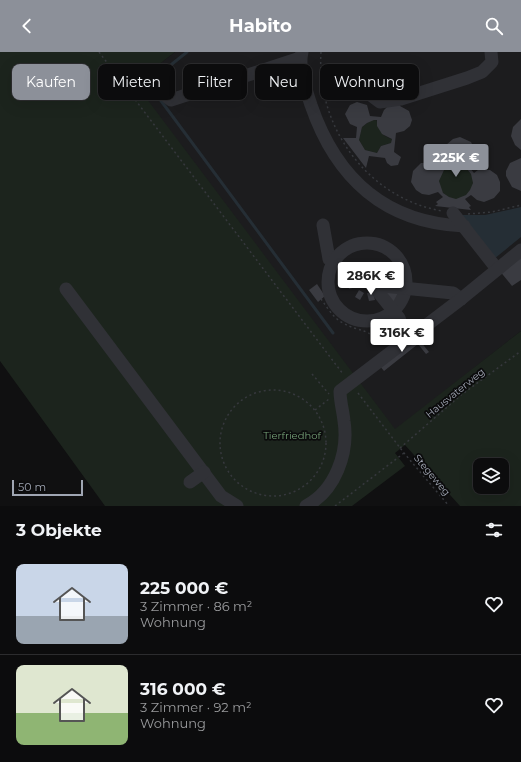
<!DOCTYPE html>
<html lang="de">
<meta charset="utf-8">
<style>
body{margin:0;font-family:Montserrat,sans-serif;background:#1a1a1b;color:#f1f3f6;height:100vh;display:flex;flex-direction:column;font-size:15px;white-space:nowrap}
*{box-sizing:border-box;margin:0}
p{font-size:13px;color:#9a9b9d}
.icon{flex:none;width:22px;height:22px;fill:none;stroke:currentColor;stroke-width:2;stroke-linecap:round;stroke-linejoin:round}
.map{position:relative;height:454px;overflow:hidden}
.sheet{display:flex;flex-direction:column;background:#0c0c0d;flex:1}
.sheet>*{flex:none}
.top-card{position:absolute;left:12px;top:12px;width:497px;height:36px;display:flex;gap:8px}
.buttons{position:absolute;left:473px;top:406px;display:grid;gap:8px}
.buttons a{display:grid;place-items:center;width:36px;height:36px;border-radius:8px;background:#0c0c0d;box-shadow:0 4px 16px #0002,0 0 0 1px #2c2c2e;font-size:20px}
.scale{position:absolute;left:12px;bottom:10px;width:71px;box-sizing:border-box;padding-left:4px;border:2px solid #a0a6b3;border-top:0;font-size:11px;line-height:14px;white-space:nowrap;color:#a0a6b3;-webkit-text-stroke:3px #0b0b0c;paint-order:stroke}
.price{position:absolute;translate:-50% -34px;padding:0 9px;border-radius:4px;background:#fff;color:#222;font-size:13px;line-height:26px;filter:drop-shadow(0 1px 2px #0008)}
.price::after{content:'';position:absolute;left:50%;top:24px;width:12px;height:9px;margin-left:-6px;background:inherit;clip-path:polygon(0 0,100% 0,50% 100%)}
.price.current{background:#8c9099;color:#fff}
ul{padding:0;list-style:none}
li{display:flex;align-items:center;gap:12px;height:100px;padding:0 16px}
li+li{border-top:1px solid #2c2c2e}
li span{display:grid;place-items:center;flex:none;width:112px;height:80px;border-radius:8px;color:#555}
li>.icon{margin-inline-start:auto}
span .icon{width:48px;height:48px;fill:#fffc;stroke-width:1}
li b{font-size:17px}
h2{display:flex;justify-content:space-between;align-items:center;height:48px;padding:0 16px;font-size:17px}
.tag{padding:0 14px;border-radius:8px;background:#0c0c0d;box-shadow:0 4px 16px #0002,0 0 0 1px #2c2c2e;font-size:14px;line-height:36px}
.tag.current{background:#8c9099;color:#fff}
header{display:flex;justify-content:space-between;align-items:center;height:52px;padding:0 16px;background:#8c9099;color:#fff;font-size:18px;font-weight:700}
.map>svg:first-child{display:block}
.built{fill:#1c1c1e}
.green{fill:#1c241d;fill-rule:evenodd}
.water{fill:#252e35}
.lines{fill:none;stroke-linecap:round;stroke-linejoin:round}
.stream{stroke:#252e35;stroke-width:3}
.building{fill:#3a3b41;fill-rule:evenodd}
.path{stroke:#36383d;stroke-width:1.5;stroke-dasharray:2 3;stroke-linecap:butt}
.minor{stroke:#303136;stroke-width:13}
.labels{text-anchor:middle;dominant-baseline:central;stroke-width:3.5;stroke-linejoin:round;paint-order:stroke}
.street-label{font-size:10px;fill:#a0a6b3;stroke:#0b0b0c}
.park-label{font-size:10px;fill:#75a077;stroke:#0b0b0c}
</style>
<header><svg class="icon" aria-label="back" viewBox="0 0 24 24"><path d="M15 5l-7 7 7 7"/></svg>Habito<svg class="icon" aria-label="search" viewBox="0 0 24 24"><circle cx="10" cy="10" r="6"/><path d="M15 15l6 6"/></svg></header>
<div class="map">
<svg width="521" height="454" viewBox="0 0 521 454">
<rect width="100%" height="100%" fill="#101011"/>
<!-- built -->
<path class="built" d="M175,0H521V279L395,378L134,31Z"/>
<!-- green -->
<g class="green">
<path d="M0,0H175L135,31L395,377L521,279V454H460L405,393L395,401L405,414L352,454H105L0,309ZM480,413H502V435H480Z"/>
<path d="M376,68C380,76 380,84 392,87L391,91L381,94L377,101L365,98L359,88L362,75L370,69Z"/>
<circle cx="456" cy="130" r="17"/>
</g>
<!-- water -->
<path class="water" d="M521,155V185L494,207L459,163H485Z"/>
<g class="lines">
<!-- stream -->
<g class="stream">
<path d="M157,24L187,0"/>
<path d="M156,42L333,281"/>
</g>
</g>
<!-- building -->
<g class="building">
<path d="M348,16L351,21L353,19L355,24L352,29L346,31L342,29L340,24L342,18L344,19Z"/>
<path d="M357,50L367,53L370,64L381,65L384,58L389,53L400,51V54L409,59L412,68L410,74L404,79L396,81L394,100L401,105L398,113L391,114L387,111L385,106L369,104L366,116L343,86H356L357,75L350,72L345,62L350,53ZM374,68H377V74L382,82L392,87L391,91L381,94L377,101L365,98L359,88L362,75L367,71Z"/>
<path d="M521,67V98L515,93L511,84L513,75Z"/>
<path d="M460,85L471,90L474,96L475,106L469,115L474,121L478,118H490L497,123L500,130V139L494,146L484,150L477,148L471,143L465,147L471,154L469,155L471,158L435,154L438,152L436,150L443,145L438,140L429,143L422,142L416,138L411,130L413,119L421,111H434L441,117L446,112L443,101L446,93L453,87ZM457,113L467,117L471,122L473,131L470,138L466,143L456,147L449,145L443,141L439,129L444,118L451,114Z"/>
<path d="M521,106V139L512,135L506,124V119L510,111Z"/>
<path d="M521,201V228L512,234L499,218Z"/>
<path d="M365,210L367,218L361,219L359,211Z"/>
<path d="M374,211L378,214L375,221L370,218Z"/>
<path d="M350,215L358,220L355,227L346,222Z"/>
<path d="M385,222L386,227L379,229L377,223Z"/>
<path d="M355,230L356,235L349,237L348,232Z"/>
<path d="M317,232L325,244L318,250L309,238Z"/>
<path d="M387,236L402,237L393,254L384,242Z"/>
<path d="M359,238L364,241L360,248L355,245Z"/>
<path d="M373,240L375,248L369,249L367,241Z"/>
<path d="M416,284L429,300L426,302L418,292L384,319L379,313Z"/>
</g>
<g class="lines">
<!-- path -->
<g class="path">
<path d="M99,0L343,322"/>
<path d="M321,0C316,74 367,146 442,159"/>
<path d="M468,162L492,160L521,153"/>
<path d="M321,247C327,255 333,266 343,271C361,281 367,275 383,293"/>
<path d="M312,322L329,342"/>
<circle cx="273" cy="391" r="53"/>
<path d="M358,341L404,401L449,454"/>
<path d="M315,358L329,347"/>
<path d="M400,396L461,343L521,299"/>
<path d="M335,454L404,401"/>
</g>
<!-- minor -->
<g class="minor">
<path d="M302,0C298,17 306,37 311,53C336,126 385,171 464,174"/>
<path d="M364,38L380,50L401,47L467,26L482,20L492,10L491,0"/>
<path d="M167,45L171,48L300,6"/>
<path d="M453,161L497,217"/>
<path d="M323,173L329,207L333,210"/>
<circle cx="367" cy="230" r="39"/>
<path d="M66,237L221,444L237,454"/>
<path d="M407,289L399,266L379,241L383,234L453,241L461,247"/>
<path d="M190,430L204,420"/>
<path d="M306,454C335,439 349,401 344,369C343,359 340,349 340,339L461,247L521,198"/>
</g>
</g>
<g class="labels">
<!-- street labels -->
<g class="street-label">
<text transform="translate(455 341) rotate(-39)">Hausvaterweg</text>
<text transform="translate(432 423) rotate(50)">Stegeweg</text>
</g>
<!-- park labels -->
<g class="park-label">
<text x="292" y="383">Tierfriedhof</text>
</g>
</g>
</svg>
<div class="buttons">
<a><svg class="icon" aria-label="layers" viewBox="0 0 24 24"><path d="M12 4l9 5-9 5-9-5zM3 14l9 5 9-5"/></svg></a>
</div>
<div class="scale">50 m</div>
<b class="price current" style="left:456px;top:126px">225K €</b>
<b class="price" style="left:371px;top:244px">286K €</b>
<b class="price" style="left:402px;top:301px">316K €</b>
<div class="top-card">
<a class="tag current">Kaufen</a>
<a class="tag">Mieten</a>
<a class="tag">Filter</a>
<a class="tag">Neu</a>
<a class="tag">Wohnung</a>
</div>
</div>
<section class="sheet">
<h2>3 Objekte<svg class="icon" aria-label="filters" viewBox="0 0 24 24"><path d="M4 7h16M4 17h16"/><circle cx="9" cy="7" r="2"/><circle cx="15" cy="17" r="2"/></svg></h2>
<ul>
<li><span style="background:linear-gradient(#c9d6e8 65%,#9aa5b1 0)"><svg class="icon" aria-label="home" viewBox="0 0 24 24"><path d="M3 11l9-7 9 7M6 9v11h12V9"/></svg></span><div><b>225 000 €</b><p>3 Zimmer · 86 m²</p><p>Wohnung</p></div><svg class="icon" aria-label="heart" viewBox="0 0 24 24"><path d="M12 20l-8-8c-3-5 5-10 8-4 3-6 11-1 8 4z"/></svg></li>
<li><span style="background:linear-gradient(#dfe7d0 60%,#8fb573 0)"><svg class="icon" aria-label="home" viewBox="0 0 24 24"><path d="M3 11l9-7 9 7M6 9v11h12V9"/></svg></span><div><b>316 000 €</b><p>3 Zimmer · 92 m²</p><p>Wohnung</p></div><svg class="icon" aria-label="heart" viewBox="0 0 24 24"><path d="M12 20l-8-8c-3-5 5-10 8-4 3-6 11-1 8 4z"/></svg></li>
</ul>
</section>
